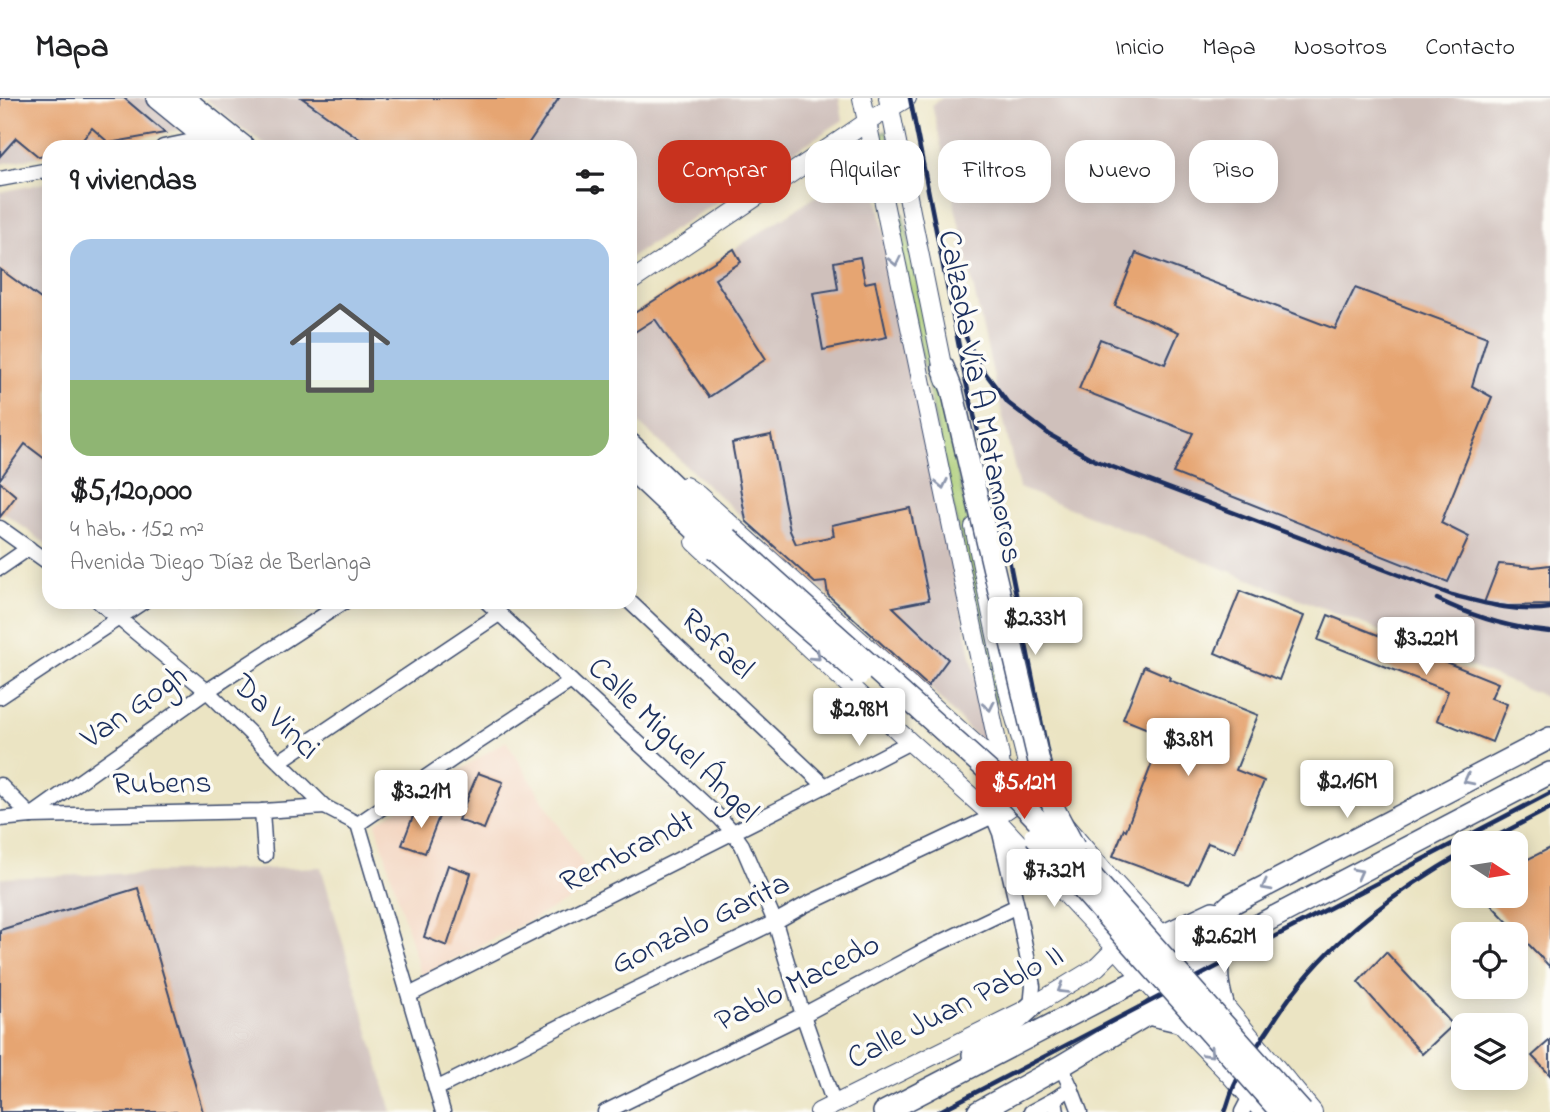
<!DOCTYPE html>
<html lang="es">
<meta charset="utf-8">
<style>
body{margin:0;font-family:"Indie Flower",sans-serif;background:#f6f6f6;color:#202124;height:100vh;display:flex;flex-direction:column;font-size:26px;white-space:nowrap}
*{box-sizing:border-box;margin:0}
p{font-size:23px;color:#757577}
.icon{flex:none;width:38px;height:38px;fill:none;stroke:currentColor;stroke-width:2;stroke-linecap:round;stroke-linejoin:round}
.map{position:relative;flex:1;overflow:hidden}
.details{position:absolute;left:42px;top:42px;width:595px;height:469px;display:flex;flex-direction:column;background:#fff;border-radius:21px;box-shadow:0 4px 18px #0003}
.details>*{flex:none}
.guide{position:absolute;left:658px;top:42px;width:665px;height:63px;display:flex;gap:14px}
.needle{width:46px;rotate:102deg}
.controls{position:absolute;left:1451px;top:733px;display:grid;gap:14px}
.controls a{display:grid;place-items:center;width:77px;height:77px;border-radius:14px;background:#fff;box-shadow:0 4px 18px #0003;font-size:35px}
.price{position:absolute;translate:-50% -60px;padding:0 16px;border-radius:7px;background:#fff;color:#222;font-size:23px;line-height:46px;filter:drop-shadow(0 2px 4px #0008)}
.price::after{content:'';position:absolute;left:50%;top:42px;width:21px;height:16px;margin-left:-10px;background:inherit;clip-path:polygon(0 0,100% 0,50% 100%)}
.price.current{background:#c8321e;color:#fff}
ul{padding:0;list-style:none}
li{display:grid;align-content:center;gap:14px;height:371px;padding:0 28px}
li+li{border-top:2px solid #e0e0e0}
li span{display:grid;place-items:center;height:217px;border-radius:21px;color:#555}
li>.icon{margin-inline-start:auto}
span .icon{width:126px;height:126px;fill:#fffc;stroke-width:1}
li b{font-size:30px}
h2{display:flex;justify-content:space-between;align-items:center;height:84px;padding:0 28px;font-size:30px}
.tag{padding:0 24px;border-radius:21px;background:#fff;box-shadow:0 4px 18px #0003;font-size:24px;line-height:63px}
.tag.current{background:#c8321e;color:#fff}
header{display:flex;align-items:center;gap:42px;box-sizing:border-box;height:98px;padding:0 35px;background:#fff;border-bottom:2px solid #e0e0e0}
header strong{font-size:33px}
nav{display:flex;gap:38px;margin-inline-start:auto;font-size:24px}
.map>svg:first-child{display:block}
.built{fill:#f3d4bf}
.industrial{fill:#cfc0bb}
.green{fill:#aacc74;stroke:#627e69;stroke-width:2}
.building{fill:#e6a572}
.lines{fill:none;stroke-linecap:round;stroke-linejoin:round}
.minor-casing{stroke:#3a4a6d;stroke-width:17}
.tertiary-casing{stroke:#3a4a6d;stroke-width:20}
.secondary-casing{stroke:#3a4a6d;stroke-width:24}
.minor{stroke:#fff;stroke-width:14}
.tertiary{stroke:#fff;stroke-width:18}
.secondary{stroke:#fff;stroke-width:21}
.rail{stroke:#1b2f5e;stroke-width:4.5}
.secondary-bridge-casing{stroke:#3a4a6d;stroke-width:24;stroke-linecap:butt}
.secondary-bridge{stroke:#fff;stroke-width:21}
.oneway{stroke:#8d97ae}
.labels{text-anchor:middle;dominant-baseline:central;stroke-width:7;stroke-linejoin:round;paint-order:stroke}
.street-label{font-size:32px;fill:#1b2f5e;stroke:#fdfcf7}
</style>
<header>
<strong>Mapa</strong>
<nav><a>Inicio</a><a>Mapa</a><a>Nosotros</a><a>Contacto</a></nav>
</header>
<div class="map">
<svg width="1550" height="1014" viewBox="0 0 1550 1014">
<rect width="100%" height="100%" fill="#fdfcf7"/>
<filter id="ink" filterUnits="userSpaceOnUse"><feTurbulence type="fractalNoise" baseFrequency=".0143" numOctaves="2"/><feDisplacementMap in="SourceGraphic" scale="14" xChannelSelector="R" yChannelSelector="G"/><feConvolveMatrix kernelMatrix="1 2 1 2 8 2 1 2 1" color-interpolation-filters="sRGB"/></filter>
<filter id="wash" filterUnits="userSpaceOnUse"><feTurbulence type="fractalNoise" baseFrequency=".00686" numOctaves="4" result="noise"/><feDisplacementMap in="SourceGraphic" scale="28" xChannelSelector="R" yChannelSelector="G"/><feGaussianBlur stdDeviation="1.57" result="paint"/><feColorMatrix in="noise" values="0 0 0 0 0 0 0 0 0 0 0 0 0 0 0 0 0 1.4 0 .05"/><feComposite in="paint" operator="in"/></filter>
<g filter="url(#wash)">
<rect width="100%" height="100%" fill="#ebe4c3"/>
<!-- built -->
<path class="built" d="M506,643L597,788L421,878L376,725Z"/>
<!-- industrial -->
<g class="industrial">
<path d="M0,0H147L184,31L90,49H49V57L0,66Z"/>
<path d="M205,0H839L843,22L630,160V49H268L236,26Z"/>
<path d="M942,0H1550V600L1019,390L932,7Z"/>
<path d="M870,64L991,655L928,588L630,317V218Z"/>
<path d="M49,84V448L0,412V94Z"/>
<path d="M321,769L392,1014H0V780Z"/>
</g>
<!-- green -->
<g class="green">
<path d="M887,33L900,102L889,105L877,37Z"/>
<path d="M903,116L1006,601L994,605L893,119Z"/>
</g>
<g id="blocks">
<!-- building -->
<g class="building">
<path d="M0,0H124L165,35L109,45L92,30L77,49H49V57L39,59L16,40L0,58Z"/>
<path d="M302,0H559L526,49H371Z"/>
<path d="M734,151L741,164L715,181L766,261L709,299L655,221L630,237V218Z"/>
<path d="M1136,155L1335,231L1355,190L1487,239L1472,288L1492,299L1441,425L1469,439L1448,484L1173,375L1193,335L1079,291L1100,241L1165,266L1179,234L1115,208Z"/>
<path d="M860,159L865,185L875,183L887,239L823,252L813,195L838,191L834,164Z"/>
<path d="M0,171L49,207V364L25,346L0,381Z"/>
<path d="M771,337L790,433L796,446L834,438L832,427L910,410L929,502L893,509L948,561L928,588L828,497L826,484L815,485L746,423L732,345Z"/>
<path d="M0,384L16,398L0,419Z"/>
<path d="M1499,466L1534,469L1550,467V507L1508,508L1484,505Z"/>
<path d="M1240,493L1304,518L1279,582L1215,555Z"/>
<path d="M1328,517L1498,585L1491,600L1507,606L1492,644L1437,622L1448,593L1318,542Z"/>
<path d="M1144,568L1170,579L1169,582L1258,617L1236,672L1264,683L1235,755L1208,745L1189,786L1113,758L1124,731L1126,732L1163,637L1123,621Z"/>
<path d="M478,675L503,684L484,731L458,722Z"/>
<path d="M417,708L440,716L425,755L402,747Z"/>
<path d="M1550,750V869L1483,798H1516V767Z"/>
<path d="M448,767L471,775L447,848L424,839Z"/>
<path d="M138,790L203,1014H0V832Z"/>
<path d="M1386,854L1453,927L1422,956L1358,884Z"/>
<path d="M1550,942V977L1532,958Z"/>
</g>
</g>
</g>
<g filter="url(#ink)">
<use href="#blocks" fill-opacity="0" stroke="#3a4a6d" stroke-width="2"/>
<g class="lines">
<!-- minor casing -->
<g class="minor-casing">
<g id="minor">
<path d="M163,49L212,39"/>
<path d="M0,81L49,72"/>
<path d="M0,430L49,465"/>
<path d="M0,470L29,450"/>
<path d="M99,504L207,593L325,709L358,726L443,1014"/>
<path d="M487,504L571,583L720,720L733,734L742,747L775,824L803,917L834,1006"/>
<path d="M630,504L825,688"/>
<path d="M0,599L143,504"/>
<path d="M280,663L499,516"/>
<path d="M0,687L31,718"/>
<path d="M262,713L265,757"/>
<path d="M31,718L207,593L344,504"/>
<path d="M0,721L31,718L262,713L325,709"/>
<path d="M358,726L454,660L571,583"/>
<path d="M409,897L825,688L910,644"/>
<path d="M1071,990L1080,1014"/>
<path d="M436,991L605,906L775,824L805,807L993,718L1000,735L1017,808L1033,888L1031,909"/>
<path d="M605,1014L803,917L927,851L1017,808"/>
<path d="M1031,1014L1055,1001"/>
<path d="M1057,1014L1055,1001L1071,990L1061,968"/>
<path d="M1242,1014L1254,991"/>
</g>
</g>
<!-- tertiary casing -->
<g class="tertiary-casing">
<g id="tertiary">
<path d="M862,0L1000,658C1001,680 1001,698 993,718"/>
<path d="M888,0L945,282"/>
<path d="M630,184L867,24L907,0"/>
<path d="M685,388L698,397L1063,725L1109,779L1200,878L1313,1014"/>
<path d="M974,429C987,491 998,552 1013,613C1017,628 1030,668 1028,681C1026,700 1010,712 993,718"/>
<path d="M695,444L910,644L993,718L1116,850L1160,899L1178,923L1230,977L1263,1014"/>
<path d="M819,1014L1031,909L1097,869L1116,850"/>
</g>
</g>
<!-- secondary casing -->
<g class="secondary-casing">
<g id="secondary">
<path d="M157,0L217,49"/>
<path d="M183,0L244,49"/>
<path d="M943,269L952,292L966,353"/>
<path d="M630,346L728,440"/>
<path d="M630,370L716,451"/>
<path d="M1164,837L1213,814"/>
<path d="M1220,851C1216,873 1217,885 1223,906"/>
<path d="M1148,916L1178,923"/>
<path d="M973,957L1000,937L1031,909"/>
<path d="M884,1014L1142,880L1179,854L1231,806L1550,640"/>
<path d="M978,1014L1061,968L1148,916L1164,904L1174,891L1220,851L1253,830L1550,675"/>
</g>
</g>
<!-- minor -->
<use href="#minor" class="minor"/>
<!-- tertiary -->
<use href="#tertiary" class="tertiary"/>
<!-- secondary -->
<use href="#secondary" class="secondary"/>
<!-- rail -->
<g class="rail">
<path d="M910,0L966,284L1010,466L1050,668L1066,732"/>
<path d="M961,228L977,264L1008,305L1050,337L1094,362L1452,497C1483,505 1517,515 1550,510"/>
<path d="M1437,501C1473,519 1511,530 1550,534"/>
<path d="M1482,746L1550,710"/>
<path d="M938,1014L1550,695"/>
<path d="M1225,1014C1229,1004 1231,993 1236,984C1245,965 1258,947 1270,929C1278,917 1285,905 1294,894C1339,835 1399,792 1463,755"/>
</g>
<!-- secondary-bridge casing -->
<g class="secondary-bridge-casing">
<g id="secondary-bridge">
<path d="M966,353L1044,685L1055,713L1074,749"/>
<path d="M728,440L1003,686L1087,773L1302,1014"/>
<path d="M716,451L860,576"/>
<path d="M1035,738L1281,1014"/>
</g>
</g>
<!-- secondary-bridge -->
<use href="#secondary-bridge" class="secondary-bridge"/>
</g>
<!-- one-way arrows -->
<defs><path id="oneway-chevron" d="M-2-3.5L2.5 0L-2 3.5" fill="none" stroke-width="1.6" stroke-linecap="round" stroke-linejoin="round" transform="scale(1.75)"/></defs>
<g class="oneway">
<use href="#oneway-chevron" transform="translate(895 163) rotate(78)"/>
<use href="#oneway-chevron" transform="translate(942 386) rotate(78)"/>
<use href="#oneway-chevron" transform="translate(816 558) rotate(43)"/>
<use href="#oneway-chevron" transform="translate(989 608) rotate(78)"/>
<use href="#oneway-chevron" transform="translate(1468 682) rotate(153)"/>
<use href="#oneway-chevron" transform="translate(1358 775) rotate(-28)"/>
<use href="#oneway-chevron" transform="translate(1266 788) rotate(152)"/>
<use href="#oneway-chevron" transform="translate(1062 891) rotate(149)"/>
<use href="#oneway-chevron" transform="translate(1209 955) rotate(46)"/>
</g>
</g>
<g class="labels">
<!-- street labels -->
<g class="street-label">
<text transform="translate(979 299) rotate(79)">Calzada Vía A Matamoros</text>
<text transform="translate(716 547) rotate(43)">Rafael</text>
<text transform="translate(135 610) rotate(-35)">Van Gogh</text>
<text transform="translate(275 620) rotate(44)">Da Vinci</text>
<text transform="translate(672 643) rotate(44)">Calle Miguel Ángel</text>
<text transform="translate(162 687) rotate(-1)">Rubens</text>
<text transform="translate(628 755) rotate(-27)">Rembrandt</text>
<text transform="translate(701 827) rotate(-26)">Gonzalo Garita</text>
<text transform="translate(798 886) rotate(-27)">Pablo Macedo</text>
<text transform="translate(956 910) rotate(-27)">Calle Juan Pablo II</text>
</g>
</g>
</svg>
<div class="controls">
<a><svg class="needle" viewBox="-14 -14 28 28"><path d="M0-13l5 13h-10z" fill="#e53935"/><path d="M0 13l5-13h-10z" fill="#757577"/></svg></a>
<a><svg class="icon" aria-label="locate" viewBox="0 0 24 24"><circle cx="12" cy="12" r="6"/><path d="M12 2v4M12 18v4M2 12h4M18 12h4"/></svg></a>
<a><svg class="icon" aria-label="layers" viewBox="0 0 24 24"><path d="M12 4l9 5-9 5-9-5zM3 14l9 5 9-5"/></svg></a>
</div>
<b class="price" style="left:1035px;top:559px">$2.33M</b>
<b class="price" style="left:1426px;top:579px">$3.22M</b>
<b class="price" style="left:859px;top:650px">$2.98M</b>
<b class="price" style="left:1188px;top:680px">$3.8M</b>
<b class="price" style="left:1347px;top:722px">$2.16M</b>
<b class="price current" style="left:1024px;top:723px">$5.12M</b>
<b class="price" style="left:421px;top:732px">$3.21M</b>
<b class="price" style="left:1054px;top:811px">$7.32M</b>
<b class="price" style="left:1224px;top:877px">$2.62M</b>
<div class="guide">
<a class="tag current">Comprar</a>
<a class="tag">Alquilar</a>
<a class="tag">Filtros</a>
<a class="tag">Nuevo</a>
<a class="tag">Piso</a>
</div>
<section class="details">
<h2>9 viviendas<svg class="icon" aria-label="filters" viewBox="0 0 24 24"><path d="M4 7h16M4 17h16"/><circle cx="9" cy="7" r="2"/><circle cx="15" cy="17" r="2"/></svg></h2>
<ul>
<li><span style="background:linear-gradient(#a9c7e8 65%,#8fb573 0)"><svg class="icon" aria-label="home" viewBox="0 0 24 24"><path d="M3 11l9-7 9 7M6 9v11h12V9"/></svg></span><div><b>$5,120,000</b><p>4 hab. · 152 m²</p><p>Avenida Diego Díaz de Berlanga</p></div></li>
</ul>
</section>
</div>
